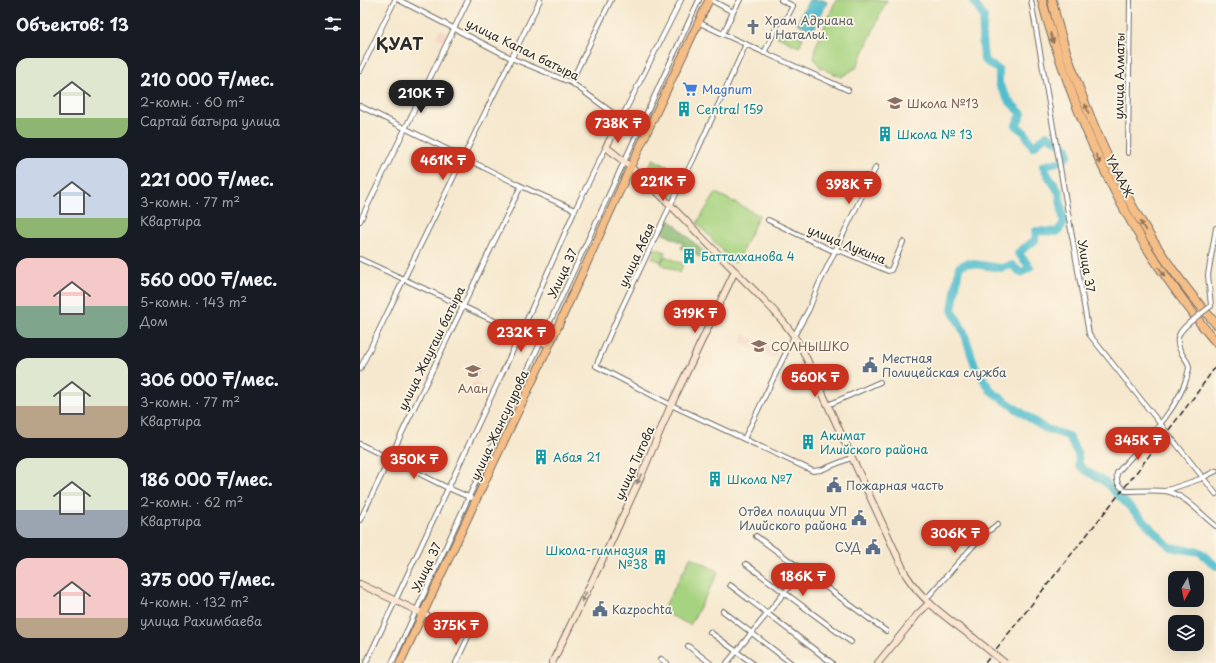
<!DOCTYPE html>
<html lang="ru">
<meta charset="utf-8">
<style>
body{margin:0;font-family:"Playpen Sans",sans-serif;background:#20242c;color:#f1f3f6;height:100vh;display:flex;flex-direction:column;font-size:15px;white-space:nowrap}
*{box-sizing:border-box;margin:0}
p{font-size:13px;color:#9ea1a6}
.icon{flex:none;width:22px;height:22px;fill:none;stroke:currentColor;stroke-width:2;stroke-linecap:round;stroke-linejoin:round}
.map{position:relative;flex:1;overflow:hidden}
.side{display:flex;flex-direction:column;background:#171b24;width:360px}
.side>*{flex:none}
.needle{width:26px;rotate:189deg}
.controls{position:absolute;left:808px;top:571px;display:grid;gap:8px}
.controls a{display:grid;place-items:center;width:36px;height:36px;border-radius:8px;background:#171b24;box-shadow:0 4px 16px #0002;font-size:20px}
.price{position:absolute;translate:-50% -34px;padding:0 9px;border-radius:14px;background:#c8321e;color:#fff;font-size:13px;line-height:26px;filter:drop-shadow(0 1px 2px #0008)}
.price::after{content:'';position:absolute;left:50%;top:24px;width:12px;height:9px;margin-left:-6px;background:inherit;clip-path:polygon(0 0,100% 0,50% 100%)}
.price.current{background:#222;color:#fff}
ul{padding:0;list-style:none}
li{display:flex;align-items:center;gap:12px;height:100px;padding:0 16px}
li span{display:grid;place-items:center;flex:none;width:112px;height:80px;border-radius:12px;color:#555}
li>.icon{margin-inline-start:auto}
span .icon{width:48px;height:48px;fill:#fffc;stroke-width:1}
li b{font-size:17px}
h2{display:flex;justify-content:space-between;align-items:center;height:48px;padding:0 16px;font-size:17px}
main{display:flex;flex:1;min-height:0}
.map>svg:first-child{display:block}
.built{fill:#f4d3c1}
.green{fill:#a6d37f;stroke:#687f55}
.forest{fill:#84b56e;stroke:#58704c}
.water{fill:#51bdcd;stroke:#3e747c}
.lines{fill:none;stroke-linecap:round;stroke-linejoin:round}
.river{stroke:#51bdcd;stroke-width:8}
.street-casing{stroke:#726d64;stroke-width:6}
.secondary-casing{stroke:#726d64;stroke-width:8}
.primary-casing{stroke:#726d64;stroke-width:9}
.highway-casing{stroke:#726d64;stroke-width:10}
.street{stroke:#fff;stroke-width:4}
.secondary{stroke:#fbe5cf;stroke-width:6}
.primary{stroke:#f6be87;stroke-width:7}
.highway{stroke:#f6be87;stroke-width:8}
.rail{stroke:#2b2b2b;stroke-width:1.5;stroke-dasharray:6 3;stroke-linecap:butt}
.street-bridge-casing{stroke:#726d64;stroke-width:6;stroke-linecap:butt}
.secondary-bridge-casing{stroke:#726d64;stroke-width:8;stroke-linecap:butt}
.street-bridge{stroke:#fff;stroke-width:4}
.secondary-bridge{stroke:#fbe5cf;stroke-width:6}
.oneway{fill:#907459}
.oneway2{fill:#93887d}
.labels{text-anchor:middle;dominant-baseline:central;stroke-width:3.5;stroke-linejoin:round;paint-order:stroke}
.worship-label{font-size:12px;fill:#5b616d;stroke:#fcf5e5;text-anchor:start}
.street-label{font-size:12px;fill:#2b2b2b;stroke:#fcf5e5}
.shop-label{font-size:12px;fill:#366cbe;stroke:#fcf5e5;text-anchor:start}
.education-label{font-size:12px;fill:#785e54;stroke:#fcf5e5;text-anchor:start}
.culture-label{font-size:12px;fill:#0d838f;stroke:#fcf5e5;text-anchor:start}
.service-label{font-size:12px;fill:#4e5e75;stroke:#fcf5e5;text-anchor:start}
.district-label{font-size:16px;font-weight:bold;letter-spacing:1px;fill:#2b2b2b;stroke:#fcf5e5}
</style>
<main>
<section class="side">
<h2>Объектов: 13<svg class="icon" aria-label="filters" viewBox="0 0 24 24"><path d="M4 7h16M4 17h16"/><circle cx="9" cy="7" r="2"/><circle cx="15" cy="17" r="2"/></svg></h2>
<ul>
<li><span style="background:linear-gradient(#dfe7d0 75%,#8fb573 0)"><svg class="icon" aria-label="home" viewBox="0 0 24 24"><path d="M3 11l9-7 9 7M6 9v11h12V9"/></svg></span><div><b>210 000 ₸/мес.</b><p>2-комн. · 60 m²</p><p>Сартай батыра улица</p></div></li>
<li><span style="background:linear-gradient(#c9d6e8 75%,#8fb573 0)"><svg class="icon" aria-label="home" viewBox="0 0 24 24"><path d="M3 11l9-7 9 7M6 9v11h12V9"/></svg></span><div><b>221 000 ₸/мес.</b><p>3-комн. · 77 m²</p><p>Квартира</p></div></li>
<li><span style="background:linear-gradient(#f6c9c9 60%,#7fa58c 0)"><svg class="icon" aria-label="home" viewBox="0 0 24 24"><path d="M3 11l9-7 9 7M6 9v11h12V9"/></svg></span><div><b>560 000 ₸/мес.</b><p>5-комн. · 143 m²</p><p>Дом</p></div></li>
<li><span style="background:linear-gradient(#dfe7d0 60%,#b9a48a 0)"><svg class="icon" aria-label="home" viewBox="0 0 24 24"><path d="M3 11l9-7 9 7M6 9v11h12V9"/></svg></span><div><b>306 000 ₸/мес.</b><p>3-комн. · 77 m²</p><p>Квартира</p></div></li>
<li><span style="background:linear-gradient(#dfe7d0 65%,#9aa5b1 0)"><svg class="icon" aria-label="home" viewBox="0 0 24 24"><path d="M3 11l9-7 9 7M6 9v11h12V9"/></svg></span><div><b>186 000 ₸/мес.</b><p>2-комн. · 62 m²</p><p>Квартира</p></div></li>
<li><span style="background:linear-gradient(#f6c9c9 75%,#b9a48a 0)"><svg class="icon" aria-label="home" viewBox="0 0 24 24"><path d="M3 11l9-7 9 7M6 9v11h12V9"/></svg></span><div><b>375 000 ₸/мес.</b><p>4-комн. · 132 m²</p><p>улица Рахимбаева</p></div></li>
</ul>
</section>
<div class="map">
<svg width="856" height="663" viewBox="0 0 856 663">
<rect width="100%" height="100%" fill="#fcf5e5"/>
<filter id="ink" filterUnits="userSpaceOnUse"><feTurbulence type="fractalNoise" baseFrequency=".025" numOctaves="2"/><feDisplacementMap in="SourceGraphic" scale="8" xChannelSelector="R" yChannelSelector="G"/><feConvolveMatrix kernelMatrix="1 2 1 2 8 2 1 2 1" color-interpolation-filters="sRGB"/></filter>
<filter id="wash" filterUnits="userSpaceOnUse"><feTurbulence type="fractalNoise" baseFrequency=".012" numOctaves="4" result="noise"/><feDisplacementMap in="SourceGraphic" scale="16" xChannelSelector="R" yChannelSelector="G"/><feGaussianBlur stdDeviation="0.9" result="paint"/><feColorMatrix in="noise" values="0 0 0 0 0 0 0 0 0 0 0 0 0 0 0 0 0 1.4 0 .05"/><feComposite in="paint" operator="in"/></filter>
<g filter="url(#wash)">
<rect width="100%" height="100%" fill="#f6e8ce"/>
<!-- built -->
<g class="built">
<path d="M80,29L88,33L84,41L76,37Z"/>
<path d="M384,334L418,351L414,359L380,342Z"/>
<path d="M111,362L122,367L116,380L105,375Z"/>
<path d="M114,382L123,387L119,394L110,389Z"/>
</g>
<!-- green -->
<g class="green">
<path d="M476,0H527L496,68L481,77L460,67L454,58L455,48Z"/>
<path d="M420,28L443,38L439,47L416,36Z"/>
<path d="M293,159L322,174L311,198L286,171Z"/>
<path d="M356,193L399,215L377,262H373L337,223Z"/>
<path d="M296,248L305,252L301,262L292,258Z"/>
<path d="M305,256L323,264L320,273L301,264Z"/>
<path d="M331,557L359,572L330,625L302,611Z"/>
</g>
<!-- forest -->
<path class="forest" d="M310,220L345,253L344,257H340L321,248L323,243L303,234L301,231L306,223Z"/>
<!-- water -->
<path class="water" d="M449,0H463L467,2L453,31L437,23Z"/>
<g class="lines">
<!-- river -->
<path class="river" d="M612,0L624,17L622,38L624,60L639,70V84L649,101L662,114L656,125L665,133L673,147L687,135L707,148L708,155L701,161L683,166L689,177L699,192L704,223L697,232L676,231L675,240L658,253L670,267L661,273L652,265L641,268L607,263L599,267L592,310L604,332L611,354L616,368L631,391L684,428L708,436L718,454L719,465L726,471L744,481L810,547L840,552L856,566"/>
</g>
</g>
<g filter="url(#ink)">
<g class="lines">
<!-- street casing -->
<g class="street-casing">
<g id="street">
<path d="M39,0L151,58L212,83L261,119L321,0"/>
<path d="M351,0L373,12L363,34L488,90"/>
<path d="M671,0L729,334L856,494"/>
<path d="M373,12L380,0"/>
<path d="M338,22L363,34"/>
<path d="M386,44L334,158L310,206L258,316L236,366L311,405L384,439L434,336L449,309L458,286L516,167"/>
<path d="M404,53L420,20L426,19L433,6L421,0"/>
<path d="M0,71L35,0"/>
<path d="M212,83L216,72L251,0"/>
<path d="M0,106L161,186L215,210"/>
<path d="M768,153L770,0"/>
<path d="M408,220L471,250L481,251L528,271L531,270L543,242"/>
<path d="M0,221L108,0"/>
<path d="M0,259L189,346"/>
<path d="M851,306L848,275L856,228"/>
<path d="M829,323C816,334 814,342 824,357C826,360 829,363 829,368C829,370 827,374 827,377C816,413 782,444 757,473C756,482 758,485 765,491C778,491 792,490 805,491C825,494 840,514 856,526"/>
<path d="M0,369L180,0"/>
<path d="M468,405L520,382"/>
<path d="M384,439L453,471L461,470L491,458"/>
<path d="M0,444L88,488L111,498"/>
<path d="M805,491L840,479L856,471"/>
<path d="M0,520L161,186"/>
<path d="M396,536L526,631"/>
<path d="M386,564L491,642"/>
<path d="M370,585L472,663"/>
<path d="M566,599L622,536L638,524"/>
<path d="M363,611L431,663"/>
<path d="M64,614L109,635L96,663"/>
<path d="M350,632L392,663"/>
<path d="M328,646L350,663"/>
<path d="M301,659L307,663"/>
<path d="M6,663L161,333L215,210L246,147"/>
<path d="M32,663L339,0"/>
<path d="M367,663L443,570"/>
</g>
</g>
<!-- secondary casing -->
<g class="secondary-casing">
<g id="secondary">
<path d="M261,119L246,147C289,180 325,221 363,259C389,286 426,318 443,351L546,575C563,602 590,620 615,639"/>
<path d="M0,584L64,614"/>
<path d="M192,663L251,542L279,481L311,405L375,271"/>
<path d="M518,663L558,614L569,603"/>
</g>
</g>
<!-- primary casing -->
<g class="primary-casing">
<path id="primary" d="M40,663L116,500L189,346L271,166L349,0"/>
</g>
<!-- highway casing -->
<g class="highway-casing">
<g id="highway">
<path d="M682,0C691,36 703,69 716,104C744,177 778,242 826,304C836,317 845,330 856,342"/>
<path d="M692,0C698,32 709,62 721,93C754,181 793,253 856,324"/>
</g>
</g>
<!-- street -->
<use href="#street" class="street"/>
<!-- secondary -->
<use href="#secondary" class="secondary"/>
<!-- primary -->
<use href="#primary" class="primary"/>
<!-- highway -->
<use href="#highway" class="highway"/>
<!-- rail -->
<path class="rail" d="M625,663L772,478L834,397L856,366"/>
<!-- street-bridge casing -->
<g class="street-bridge-casing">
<path id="street-bridge" d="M829,323L851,306"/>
</g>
<!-- secondary-bridge casing -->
<g class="secondary-bridge-casing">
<path id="secondary-bridge" d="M615,639L645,663"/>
</g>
<!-- street-bridge -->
<use href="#street-bridge" class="street-bridge"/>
<!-- secondary-bridge -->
<use href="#secondary-bridge" class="secondary-bridge"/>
</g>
<!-- one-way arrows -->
<defs><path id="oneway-solid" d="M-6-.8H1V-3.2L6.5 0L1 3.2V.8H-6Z"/></defs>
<g class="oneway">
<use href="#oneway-solid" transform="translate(692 38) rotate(74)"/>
<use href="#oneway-solid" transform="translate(727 109) rotate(-111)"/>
<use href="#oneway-solid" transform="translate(738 159) rotate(66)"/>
<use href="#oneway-solid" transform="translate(783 226) rotate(-122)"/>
<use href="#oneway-solid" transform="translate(802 272) rotate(56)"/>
</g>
<g class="oneway2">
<use href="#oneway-solid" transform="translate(279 479) rotate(114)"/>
<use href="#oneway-solid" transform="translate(224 597) rotate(116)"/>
</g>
</g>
<!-- icons -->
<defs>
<g id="church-bare" transform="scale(1.2)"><path d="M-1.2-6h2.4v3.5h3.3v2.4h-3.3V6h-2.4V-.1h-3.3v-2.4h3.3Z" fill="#6b7280" stroke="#fcf5e5" stroke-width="2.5" paint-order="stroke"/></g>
<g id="supermarket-bare" transform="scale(1.2)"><path d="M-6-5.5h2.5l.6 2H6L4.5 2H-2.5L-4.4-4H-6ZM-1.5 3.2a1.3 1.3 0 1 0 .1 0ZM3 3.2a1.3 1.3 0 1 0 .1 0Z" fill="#3f7fe0" stroke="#fcf5e5" stroke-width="2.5" paint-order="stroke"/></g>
<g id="school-bare" transform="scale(1.2)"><path d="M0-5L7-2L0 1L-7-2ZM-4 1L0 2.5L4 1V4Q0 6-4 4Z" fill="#8d6e63" stroke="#fcf5e5" stroke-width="2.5" paint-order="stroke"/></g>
<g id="building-bare" transform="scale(1.2)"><path d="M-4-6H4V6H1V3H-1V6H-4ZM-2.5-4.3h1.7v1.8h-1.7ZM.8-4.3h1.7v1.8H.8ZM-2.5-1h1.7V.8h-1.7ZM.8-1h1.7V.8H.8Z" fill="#0f9aa8" stroke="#fcf5e5" stroke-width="2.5" paint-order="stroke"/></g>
<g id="civic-bare" transform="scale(1.2)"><path d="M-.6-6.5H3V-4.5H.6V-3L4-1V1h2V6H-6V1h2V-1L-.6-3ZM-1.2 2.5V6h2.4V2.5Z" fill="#5c6f8a" stroke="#fcf5e5" stroke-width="2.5" paint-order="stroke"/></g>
</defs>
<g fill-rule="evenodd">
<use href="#church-bare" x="393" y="27"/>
<use href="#supermarket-bare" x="330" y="89"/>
<use href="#school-bare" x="535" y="103"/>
<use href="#building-bare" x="324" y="109"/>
<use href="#building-bare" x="525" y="134"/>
<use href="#building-bare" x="329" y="256"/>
<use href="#school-bare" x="399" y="346"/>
<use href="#civic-bare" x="510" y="365"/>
<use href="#school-bare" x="113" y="371"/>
<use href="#building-bare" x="448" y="442"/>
<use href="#building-bare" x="181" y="457"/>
<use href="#building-bare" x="355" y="479"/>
<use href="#civic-bare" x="474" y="485"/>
<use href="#civic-bare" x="499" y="518"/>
<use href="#civic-bare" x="513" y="547"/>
<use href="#building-bare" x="300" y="557"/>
<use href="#civic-bare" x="240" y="609"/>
</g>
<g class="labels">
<!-- worship labels -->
<g class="worship-label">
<text x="405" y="20">Храм Адриана<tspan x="405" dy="14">и Натальи.</tspan></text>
</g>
<!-- street labels -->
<g class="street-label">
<text transform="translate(163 49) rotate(26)">улица Капал батыра</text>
<text transform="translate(759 76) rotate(-89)">улица Алматы</text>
<text transform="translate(760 176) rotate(63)">ҮАААЖ</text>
<text transform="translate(487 244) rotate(22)">улица Лукина</text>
<text transform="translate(276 255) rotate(-65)">улица Абая</text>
<text transform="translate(727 266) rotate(80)">Улица 37</text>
<text transform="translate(202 273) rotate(-65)">Улица 37</text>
<text transform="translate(71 348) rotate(-64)">улица Жаугаш батыра</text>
<text transform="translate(139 425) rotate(-65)">улица Жансугурова</text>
<text transform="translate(274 463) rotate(-66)">улица Титова</text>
<text transform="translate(66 567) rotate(-65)">Улица 37</text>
</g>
<!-- shop labels -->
<g class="shop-label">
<text x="342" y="89">Magnum</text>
</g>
<!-- education labels -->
<g class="education-label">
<text x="547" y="103">Школа №13</text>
<text x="411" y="346">СОЛНЫШКО</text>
<text x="113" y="388" text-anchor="middle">Алан</text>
</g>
<!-- culture labels -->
<g class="culture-label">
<text x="336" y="109">Central 159</text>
<text x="537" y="134">Школа № 13</text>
<text x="341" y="256">Батталханова 4</text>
<text x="460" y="435">Акимат<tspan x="460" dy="14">Илийского района</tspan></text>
<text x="193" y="457">Абая 21</text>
<text x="367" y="479">Школа №7</text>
<text x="288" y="550" text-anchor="end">Школа-гимназия<tspan x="288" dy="14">№38</tspan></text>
</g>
<!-- service labels -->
<g class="service-label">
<text x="522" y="358">Местная<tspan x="522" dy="14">Полицейская служба</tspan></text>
<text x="486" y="485">Пожарная часть</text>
<text x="487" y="511" text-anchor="end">Отдел полиции УП<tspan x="487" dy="14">Илийского района</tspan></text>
<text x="501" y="547" text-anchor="end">СУД</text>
<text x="252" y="609">Kazpochta</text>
</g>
<!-- district labels -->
<g class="district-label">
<text x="40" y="43">ҚУАТ</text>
</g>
</g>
</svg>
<div class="controls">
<a><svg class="needle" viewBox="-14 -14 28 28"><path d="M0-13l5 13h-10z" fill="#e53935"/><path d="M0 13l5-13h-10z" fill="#9ea1a6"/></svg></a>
<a><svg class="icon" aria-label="layers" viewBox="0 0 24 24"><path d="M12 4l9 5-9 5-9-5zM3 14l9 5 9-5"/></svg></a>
</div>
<b class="price current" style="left:61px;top:114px">210K ₸</b>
<b class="price" style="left:258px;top:144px">738K ₸</b>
<b class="price" style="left:83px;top:181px">461K ₸</b>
<b class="price" style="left:303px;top:202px">221K ₸</b>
<b class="price" style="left:489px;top:205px">398K ₸</b>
<b class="price" style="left:335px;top:334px">319K ₸</b>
<b class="price" style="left:161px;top:353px">232K ₸</b>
<b class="price" style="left:455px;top:398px">560K ₸</b>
<b class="price" style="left:778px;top:461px">345K ₸</b>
<b class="price" style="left:54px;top:480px">350K ₸</b>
<b class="price" style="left:595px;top:554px">306K ₸</b>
<b class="price" style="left:443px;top:597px">186K ₸</b>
<b class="price" style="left:96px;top:646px">375K ₸</b>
</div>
</main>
